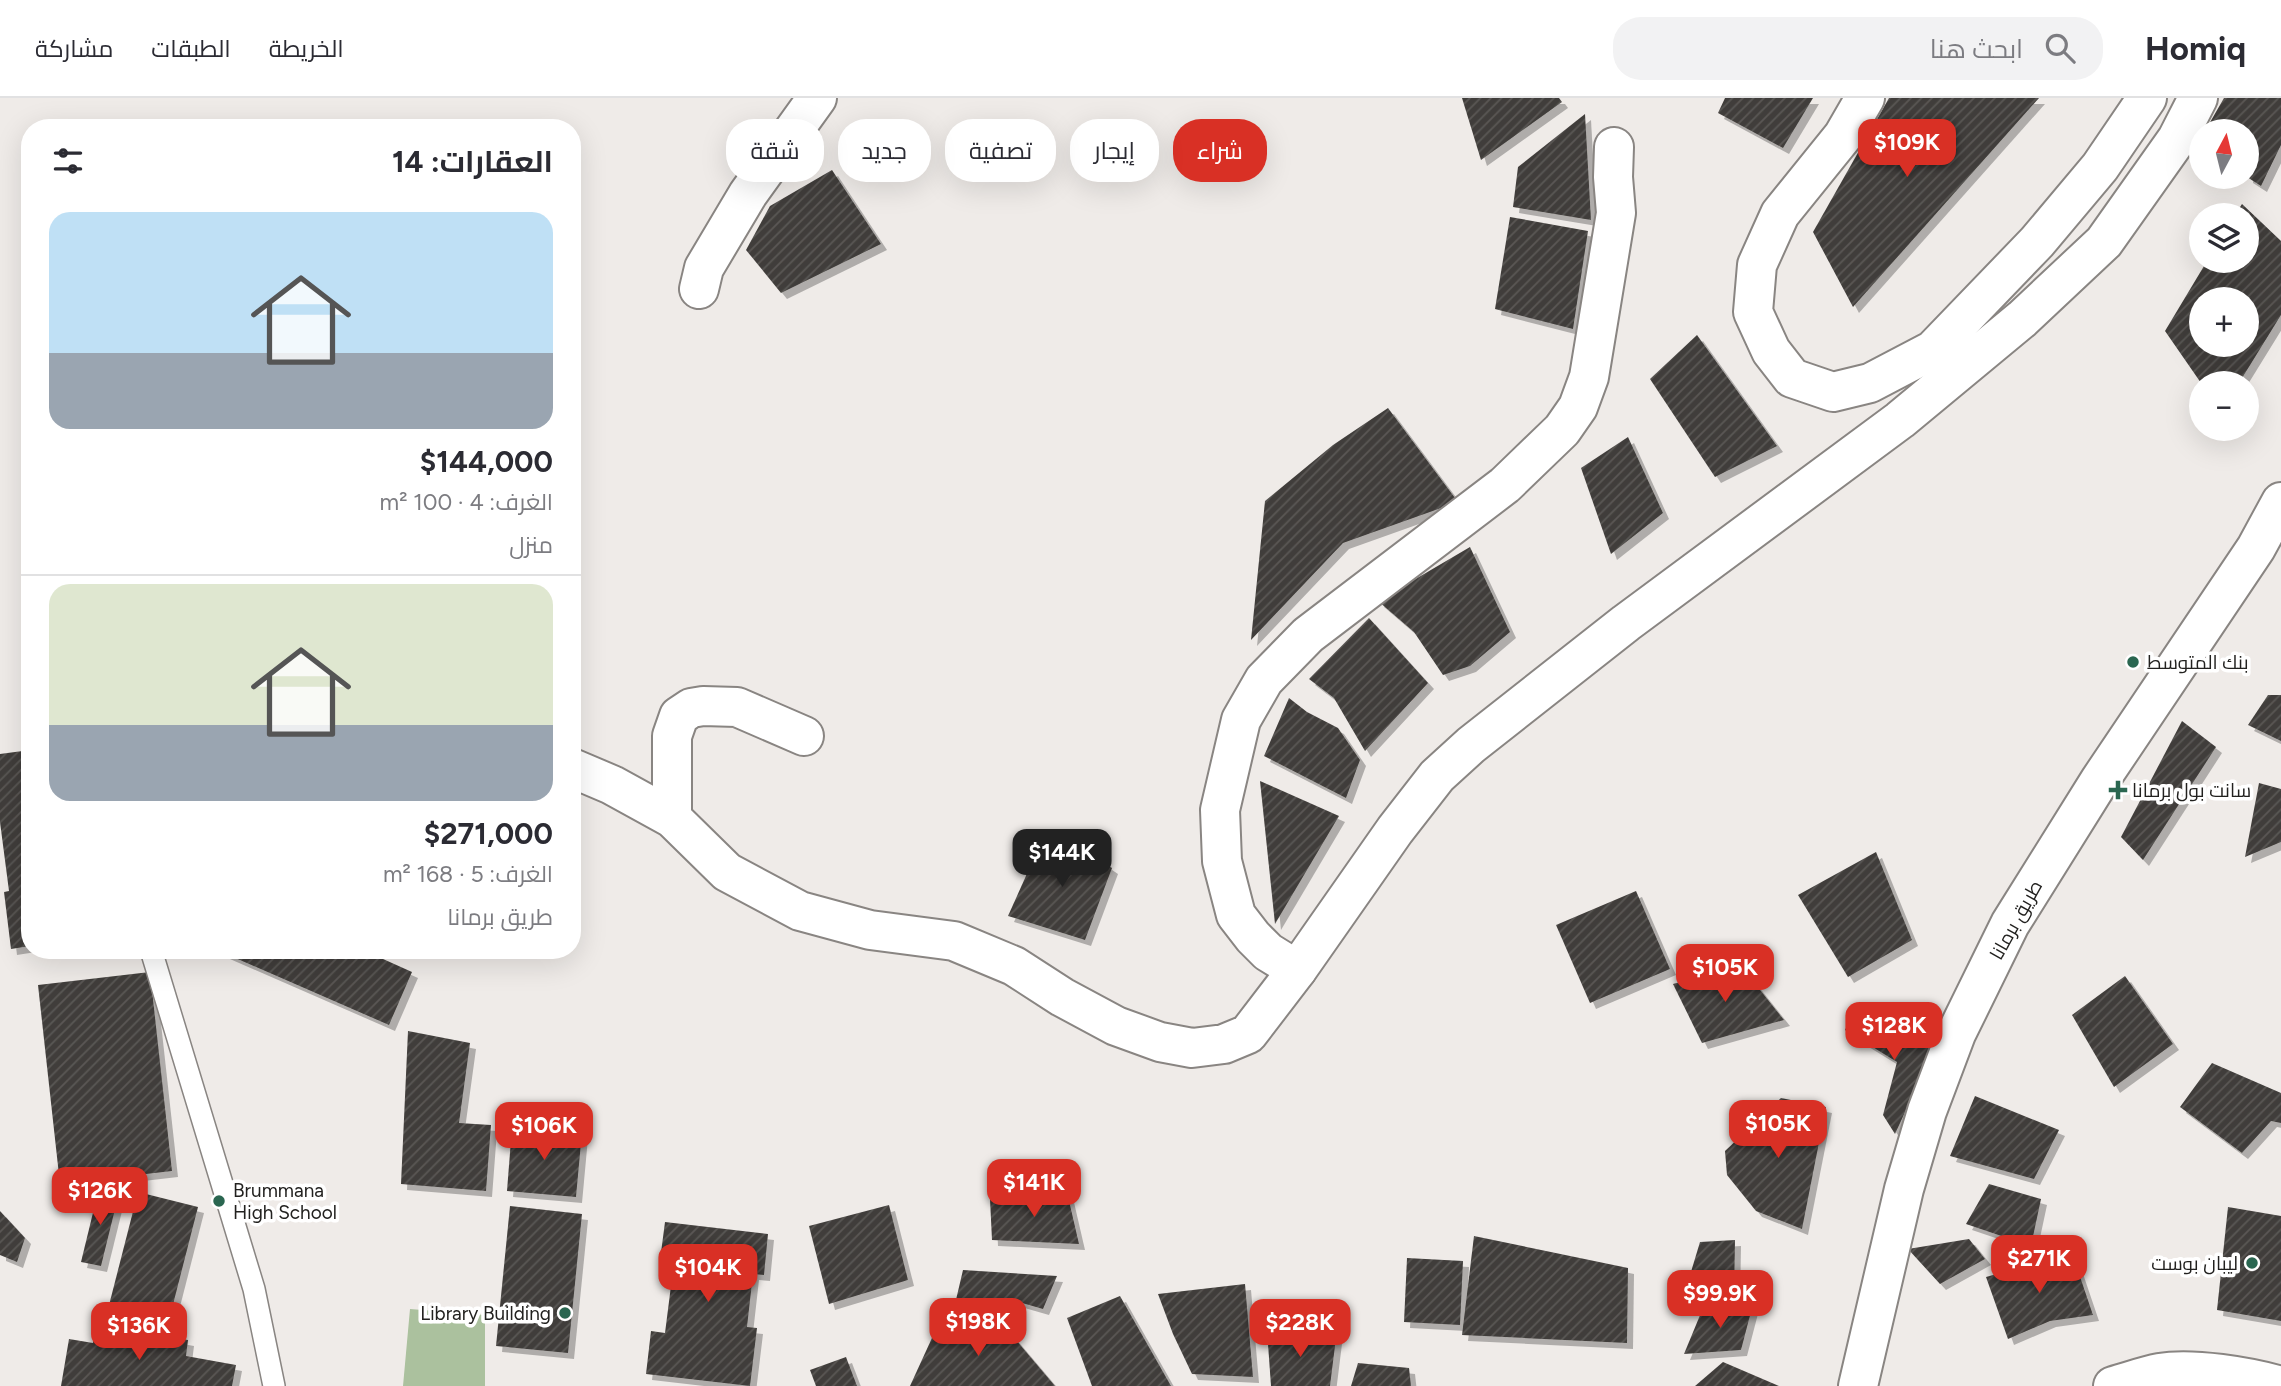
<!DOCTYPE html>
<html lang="ar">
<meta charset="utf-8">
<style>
body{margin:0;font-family:Figtree,Cairo,sans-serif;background:#f2f2f3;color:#2b2b33;direction:rtl;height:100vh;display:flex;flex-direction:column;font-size:26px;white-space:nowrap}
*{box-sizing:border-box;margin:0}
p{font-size:23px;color:#7c7c81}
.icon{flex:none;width:38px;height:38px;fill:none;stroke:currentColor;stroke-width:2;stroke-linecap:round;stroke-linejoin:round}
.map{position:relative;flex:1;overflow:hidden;direction:ltr}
.sheet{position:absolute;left:21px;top:21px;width:560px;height:840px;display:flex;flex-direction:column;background:#fff;border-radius:28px;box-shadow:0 7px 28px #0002;direction:rtl}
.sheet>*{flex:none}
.hud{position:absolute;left:602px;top:21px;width:665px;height:63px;direction:rtl;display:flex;gap:14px}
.needle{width:46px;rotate:7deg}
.fabs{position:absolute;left:2189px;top:21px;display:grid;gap:14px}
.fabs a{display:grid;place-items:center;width:70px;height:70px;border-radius:50%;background:#fff;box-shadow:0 7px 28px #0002;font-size:35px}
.price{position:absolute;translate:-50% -60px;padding:0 16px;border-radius:14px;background:#d93025;color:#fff;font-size:23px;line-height:46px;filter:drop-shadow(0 2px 4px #0008)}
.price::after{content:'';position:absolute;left:50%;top:42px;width:21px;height:16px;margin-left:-10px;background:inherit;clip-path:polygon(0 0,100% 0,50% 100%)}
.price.current{background:#222;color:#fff}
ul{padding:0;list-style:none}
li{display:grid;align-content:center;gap:14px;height:371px;padding:0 28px}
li+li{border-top:2px solid #e1e1e2}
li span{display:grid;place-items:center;height:217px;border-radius:21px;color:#555}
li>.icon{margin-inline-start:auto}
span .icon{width:126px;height:126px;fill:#fffc;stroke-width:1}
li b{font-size:30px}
h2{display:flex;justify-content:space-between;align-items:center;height:84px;padding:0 28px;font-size:30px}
.pill{padding:0 24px;border-radius:28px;background:#fff;box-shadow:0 7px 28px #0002;font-size:24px;line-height:63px}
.pill.current{background:#d93025;color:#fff}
header{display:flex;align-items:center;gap:42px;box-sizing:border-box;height:98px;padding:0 35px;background:#fff;border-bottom:2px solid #e1e1e2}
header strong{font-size:33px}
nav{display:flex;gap:38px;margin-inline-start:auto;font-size:24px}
.search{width:490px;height:63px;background:#f2f2f3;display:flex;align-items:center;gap:18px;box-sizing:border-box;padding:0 24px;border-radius:28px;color:#7c7c81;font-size:26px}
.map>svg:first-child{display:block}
.green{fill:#abc19e}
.building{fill:url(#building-hatch);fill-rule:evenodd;filter:url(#shadow)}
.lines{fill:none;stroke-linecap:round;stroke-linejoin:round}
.lane-casing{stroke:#898582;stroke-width:24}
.street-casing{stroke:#898582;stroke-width:42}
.lane{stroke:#fff;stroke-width:21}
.street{stroke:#fff;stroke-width:38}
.poi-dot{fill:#2a6650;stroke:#fff;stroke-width:2.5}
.labels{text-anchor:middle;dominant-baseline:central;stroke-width:7;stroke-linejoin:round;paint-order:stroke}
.poi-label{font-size:19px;fill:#22211f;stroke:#fff;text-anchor:start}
.street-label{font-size:19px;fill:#22211f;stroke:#fff}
</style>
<header>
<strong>Homiq</strong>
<div class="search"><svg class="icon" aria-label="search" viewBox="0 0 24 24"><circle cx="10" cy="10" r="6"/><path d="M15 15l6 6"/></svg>ابحث هنا</div>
<nav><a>الخريطة</a><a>الطبقات</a><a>مشاركة</a></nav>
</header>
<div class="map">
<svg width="2281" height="1288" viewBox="0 0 2281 1288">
<defs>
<pattern id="building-hatch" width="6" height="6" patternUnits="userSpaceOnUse" patternTransform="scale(1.75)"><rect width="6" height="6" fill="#413e3b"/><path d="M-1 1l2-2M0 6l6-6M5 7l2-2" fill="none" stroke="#5a5755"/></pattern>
<filter id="shadow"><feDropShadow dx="6" dy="6" stdDeviation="0" flood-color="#0004"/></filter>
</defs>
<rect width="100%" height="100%" fill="#efebe8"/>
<!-- green -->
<path class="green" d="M410,1211L485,1217V1288H403Z"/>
<!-- building -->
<g class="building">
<path d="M1462,0H1559L1562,4L1481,62Z"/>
<path d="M1725,0H1813L1783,50L1718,15Z"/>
<path d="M1889,0H2039L1853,209L1813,134Z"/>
<path d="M2224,0H2281V47L2261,88L2247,79V33H2205Z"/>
<path d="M1585,16L1591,122L1513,109L1518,69Z"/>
<path d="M832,72L881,146L781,195L746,152L770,108Z"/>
<path d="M2242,106L2281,143V217L2239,285H2201L2165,233L2207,163H2247V117H2235ZM2202,201H2247V247H2202Z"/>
<path d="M1510,119L1588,133L1573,231L1495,211Z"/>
<path d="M1697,237L1777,348L1715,379L1650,281Z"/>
<path d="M1388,310L1458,404L1343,445L1251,542L1265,403L1333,347Z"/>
<path d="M1628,339L1663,415L1611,456L1581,370Z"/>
<path d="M1470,449L1510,534L1470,568L1443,577L1414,534L1378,503Z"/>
<path d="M1369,520L1428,585L1365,653L1334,600L1309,581Z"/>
<path d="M2268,597H2281V643L2248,627Z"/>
<path d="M1289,600L1307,614L1338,630L1360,662L1346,700L1264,658Z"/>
<path d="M2182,623L2216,649L2143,762L2121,739Z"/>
<path d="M30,652V848L11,851L4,794L9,793L0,724V656Z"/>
<path d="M1260,683L1339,718L1275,826Z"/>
<path d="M2259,685L2281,691V744L2245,759Z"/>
<path d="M1043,740L1072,743L1112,770L1085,842L1008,818Z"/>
<path d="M1876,754L1912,842L1848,879L1798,797Z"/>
<path d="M1636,793L1670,871L1590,905L1556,827Z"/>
<path d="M217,852H363L412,874L389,927Z"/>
<path d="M1741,868L1784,922L1702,945L1673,886Z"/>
<path d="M150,874L172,1073L60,1086L38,887Z"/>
<path d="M2125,878L2173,946L2114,989L2072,917Z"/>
<path d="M1855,912L1934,951L1895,1036L1883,1017L1897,964L1845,932Z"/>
<path d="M408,933L470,945L459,1025L491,1027L486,1093L401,1086Z"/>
<path d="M2212,965L2281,995V1025L2271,1023L2242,1055L2180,1009Z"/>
<path d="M1975,998L2059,1032L2034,1081L1950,1058Z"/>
<path d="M1781,1000L1826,1009L1802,1131L1756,1113L1727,1077L1725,1053Z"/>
<path d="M512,1029L582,1034L576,1099L507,1093Z"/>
<path d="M1989,1086L2041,1101L2031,1148L1966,1126Z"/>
<path d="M99,1090L119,1095L101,1168L81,1164Z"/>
<path d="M138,1094L198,1109L167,1230L107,1215Z"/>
<path d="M1067,1094L1079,1146L992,1142L990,1101Z"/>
<path d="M889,1107L908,1182L829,1206L809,1128Z"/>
<path d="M510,1108L582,1116L568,1255L496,1248Z"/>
<path d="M2228,1109L2281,1118V1223L2217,1212Z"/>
<path d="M0,1113L25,1140L17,1164L0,1157Z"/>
<path d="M665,1124L768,1136L764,1177L753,1176L747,1229L757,1230L750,1288L646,1276L651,1233L665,1235L673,1172L659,1170Z"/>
<path d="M1474,1138L1628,1170L1627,1245L1462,1237Z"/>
<path d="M1969,1141L1985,1161L1940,1186L1908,1151Z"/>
<path d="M1735,1142L1734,1200L1684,1197L1700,1144Z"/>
<path d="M2072,1155L2093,1217L2050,1223L2008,1241L1986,1179Z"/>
<path d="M1407,1160L1463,1163L1460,1227L1404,1224Z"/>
<path d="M963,1172L1057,1178L1043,1211L1005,1200L955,1206Z"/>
<path d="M1245,1186L1253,1279L1192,1276L1173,1236L1158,1196Z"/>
<path d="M1120,1198L1171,1288H1092L1067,1220Z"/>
<path d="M1753,1206L1741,1252L1684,1256L1703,1210Z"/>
<path d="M994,1216L1055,1288H910L937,1229Z"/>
<path d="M97,1226L188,1242L186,1258L236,1267L232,1288H61L69,1241L93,1245Z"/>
<path d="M1267,1232L1336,1240L1330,1288H1271Z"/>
<path d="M846,1259L857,1288H816L810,1272Z"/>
<path d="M1723,1264L1779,1288H1695Z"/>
<path d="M1358,1265L1409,1270L1411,1288H1351Z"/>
</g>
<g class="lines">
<!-- lane casing -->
<g class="lane-casing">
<path id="lane" d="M151,852L254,1191L274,1288"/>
</g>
<!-- street casing -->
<g class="street-casing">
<g id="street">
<path d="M1865,0L1843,38L1780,116L1757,167L1753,214L1771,253L1792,280L1833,294L1870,285L1933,252L2037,144L2100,69L2147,0"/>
<path d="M699,191L704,170L748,96L817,0"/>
<path d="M572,670L612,687L672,720L727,774L800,813L870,832L954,843L1014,868L1062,899L1116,928L1160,944L1192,950L1224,946L1248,936L1297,872L1395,732L1437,678L1471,647L1626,525L1900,322L2022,221L2104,144L2177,41L2198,0"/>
<path d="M672,720V638L679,618L691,610L703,608L737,609L804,638"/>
<path d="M1297,872L1268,854L1253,839L1236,817L1222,763L1220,712L1241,622L1264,582L1308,537L1505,387L1562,332L1578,309L1589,279L1616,115L1613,79L1614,49"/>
<path d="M1858,1288L1904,1091L1927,1013L1956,936L2010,826L2100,682L2256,450L2281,404"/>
<path d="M2113,1288C2128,1284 2144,1278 2160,1275C2192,1269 2250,1279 2281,1288"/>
</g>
</g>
<!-- lane -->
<use href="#lane" class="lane"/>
<!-- street -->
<use href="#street" class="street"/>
</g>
<!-- markers -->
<g class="poi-dot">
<circle cx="2133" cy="564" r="7"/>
<path d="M2114.5 681.5h7v7h7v7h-7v7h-7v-7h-7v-7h7z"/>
<circle cx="219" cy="1103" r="7"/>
<circle cx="2252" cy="1165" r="7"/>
<circle cx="565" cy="1215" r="7"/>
</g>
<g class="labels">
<!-- poi labels -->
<g class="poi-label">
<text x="2147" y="564">بنك المتوسط</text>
<text x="2132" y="692">سانت بول برمانا</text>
<text x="233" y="1092">Brummana<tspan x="233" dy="22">High School</tspan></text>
<text x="2238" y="1165" text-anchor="end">ليبان بوست</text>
<text x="551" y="1215" text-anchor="end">Library Building</text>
</g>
<!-- street labels -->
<g class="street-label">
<text transform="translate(2016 822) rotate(-61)">طريق برمانا</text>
</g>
</g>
</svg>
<div class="fabs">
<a><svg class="needle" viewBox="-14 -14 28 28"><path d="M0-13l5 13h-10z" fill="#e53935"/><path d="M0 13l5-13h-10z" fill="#7c7c81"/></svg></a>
<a><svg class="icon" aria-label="layers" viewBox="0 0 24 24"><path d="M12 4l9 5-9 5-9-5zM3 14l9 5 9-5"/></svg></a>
<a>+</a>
<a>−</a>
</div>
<b class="price" style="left:1907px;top:81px">$109K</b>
<b class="price current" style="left:1062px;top:791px">$144K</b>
<b class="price" style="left:1725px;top:906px">$105K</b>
<b class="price" style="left:1894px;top:964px">$128K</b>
<b class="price" style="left:1778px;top:1062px">$105K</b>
<b class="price" style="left:544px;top:1064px">$106K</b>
<b class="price" style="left:1034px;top:1121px">$141K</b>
<b class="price" style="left:100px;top:1129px">$126K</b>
<b class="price" style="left:2039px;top:1197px">$271K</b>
<b class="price" style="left:708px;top:1206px">$104K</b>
<b class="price" style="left:1720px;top:1232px">$99.9K</b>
<b class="price" style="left:978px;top:1260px">$198K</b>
<b class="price" style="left:1300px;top:1261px">$228K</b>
<b class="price" style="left:139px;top:1264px">$136K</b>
<div class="hud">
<a class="pill current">شراء</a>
<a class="pill">إيجار</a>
<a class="pill">تصفية</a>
<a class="pill">جديد</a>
<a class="pill">شقة</a>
</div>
<section class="sheet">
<h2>العقارات: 14<svg class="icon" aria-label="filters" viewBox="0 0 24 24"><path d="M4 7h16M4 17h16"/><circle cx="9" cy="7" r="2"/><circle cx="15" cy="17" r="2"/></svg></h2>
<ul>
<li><span style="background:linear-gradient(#bfe0f5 65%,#9aa5b1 0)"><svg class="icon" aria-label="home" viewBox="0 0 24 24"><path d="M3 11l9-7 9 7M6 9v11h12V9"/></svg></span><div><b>$144,000</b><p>الغرف: 4 · 100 m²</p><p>منزل</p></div></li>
<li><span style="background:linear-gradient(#dfe7d0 65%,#9aa5b1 0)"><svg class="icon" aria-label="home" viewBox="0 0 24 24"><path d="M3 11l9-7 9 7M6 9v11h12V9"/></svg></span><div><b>$271,000</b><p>الغرف: 5 · 168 m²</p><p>طريق برمانا</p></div></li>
</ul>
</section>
</div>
